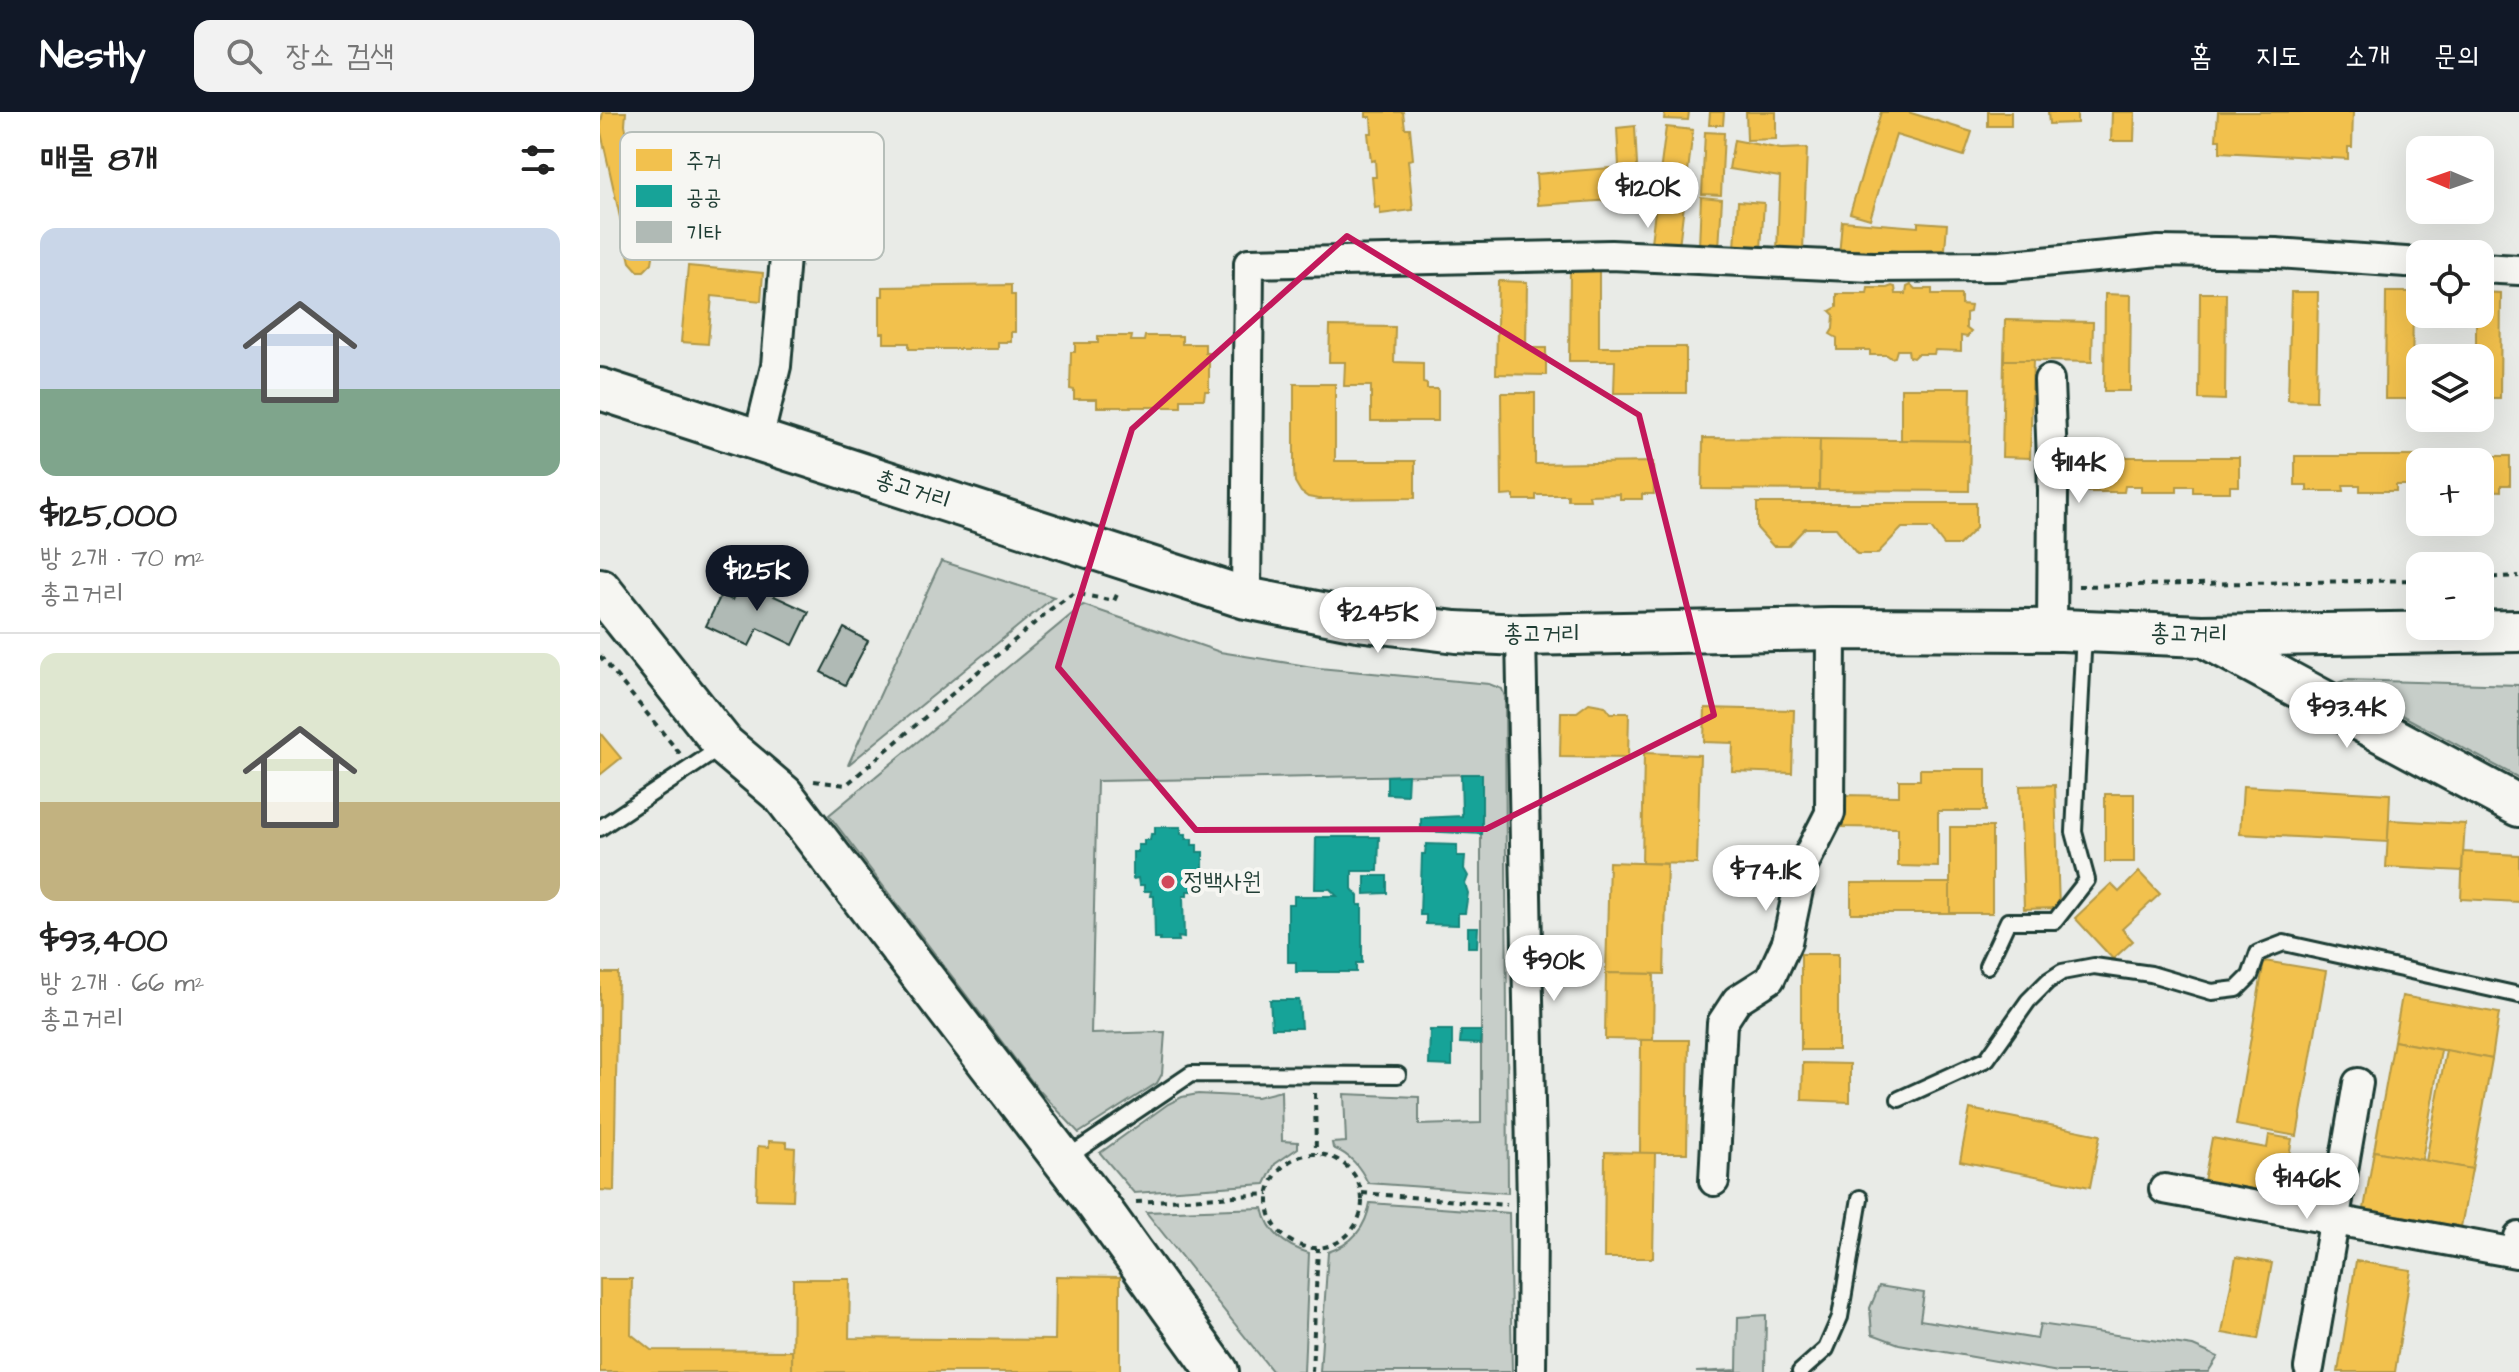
<!DOCTYPE html>
<html lang="ko">
<meta charset="utf-8">
<style>
body{margin:0;font-family:"Architects Daughter","Poor Story",sans-serif;background:#f2f2f2;color:#222;height:100vh;display:flex;flex-direction:column;font-size:30px;white-space:nowrap}
*{box-sizing:border-box;margin:0}
p{font-size:26px;color:#767676}
.icon{flex:none;width:44px;height:44px;fill:none;stroke:currentColor;stroke-width:2;stroke-linecap:round;stroke-linejoin:round}
.map{position:relative;flex:1;overflow:hidden}
.details{display:flex;flex-direction:column;background:#fff;width:600px}
.details>*{flex:none}
.needle{width:52px;rotate:272deg}
.tools{position:absolute;left:1806px;top:24px;display:grid;gap:16px}
.tools a{display:grid;place-items:center;width:88px;height:88px;border-radius:16px;background:#fff;box-shadow:0 8px 32px #0002;font-size:40px}
.price{position:absolute;translate:-50% -68px;padding:0 18px;border-radius:28px;background:#fff;color:#222;font-size:26px;line-height:52px;filter:drop-shadow(0 2px 4px #0008)}
.price::after{content:'';position:absolute;left:50%;top:48px;width:24px;height:18px;margin-left:-12px;background:inherit;clip-path:polygon(0 0,100% 0,50% 100%)}
.price.on{background:#111827;color:#fff}
ul{padding:0;list-style:none}
li{display:grid;align-content:center;gap:16px;height:424px;padding:0 40px}
li+li{border-top:2px solid #e0e0e0}
li span{display:grid;place-items:center;height:248px;border-radius:16px;color:#555}
li>.icon{margin-inline-start:auto}
span .icon{width:144px;height:144px;fill:#fffc;stroke-width:1}
li b{font-size:34px}
h2{display:flex;justify-content:space-between;align-items:center;height:96px;padding:0 40px;font-size:34px}
header{display:flex;align-items:center;gap:48px;box-sizing:border-box;height:112px;padding:0 40px;background:#111827;color:#fff}
header strong{font-size:38px}
nav{display:flex;gap:44px;margin-inline-start:auto;font-size:28px}
.search{width:560px;height:72px;background:#f2f2f2;display:flex;align-items:center;gap:20px;box-sizing:border-box;padding:0 28px;border-radius:16px;color:#767676;font-size:30px}
main{display:flex;flex:1;min-height:0}
.map>svg:first-child{display:block}
.green{fill:#c7cec9;stroke:#73867e;stroke-width:2}
.homes{fill:#f2c14e;stroke:#b39946;stroke-width:2}
.public{fill:#17a398;stroke:#19847a;stroke-width:2}
.building{fill:#b0bab5;stroke:#1f3d34;stroke-width:2}
.lines{fill:none;stroke-linecap:round;stroke-linejoin:round}
.lane-casing{stroke:#1f3d34;stroke-width:20}
.street-casing{stroke:#1f3d34;stroke-width:34}
.secondary-casing{stroke:#1f3d34;stroke-width:46}
.path{stroke:#1f3d34;stroke-width:4;stroke-dasharray:6 6;stroke-linecap:butt}
.lane{stroke:#f6f6f2;stroke-width:14}
.street{stroke:#f6f6f2;stroke-width:28}
.secondary{stroke:#f6f6f2;stroke-width:40}
.marked{fill:none;stroke:#c2185b;stroke-width:6;stroke-linejoin:round}
.poi-dot{fill:#d1495b;stroke:#f6f6f2;stroke-width:3}
.labels{text-anchor:middle;dominant-baseline:central;stroke-width:8;stroke-linejoin:round;paint-order:stroke}
.street-label{font-size:24px;fill:#1f3d34;stroke:#f6f6f2}
.poi-label{font-size:24px;fill:#1f3d34;stroke:#f6f6f2;text-anchor:start}
.key{fill:#f6f6f2;stroke:#b6beb9;stroke-width:2}
.key-label{font-size:22px;fill:#1f3d34}
</style>
<header>
<strong>Nestly</strong>
<div class="search"><svg class="icon" aria-label="search" viewBox="0 0 24 24"><circle cx="10" cy="10" r="6"/><path d="M15 15l6 6"/></svg>장소 검색</div>
<nav><a>홈</a><a>지도</a><a>소개</a><a>문의</a></nav>
</header>
<main>
<section class="details">
<h2>매물 8개<svg class="icon" aria-label="filters" viewBox="0 0 24 24"><path d="M4 7h16M4 17h16"/><circle cx="9" cy="7" r="2"/><circle cx="15" cy="17" r="2"/></svg></h2>
<ul>
<li><span style="background:linear-gradient(#c9d6e8 65%,#7fa58c 0)"><svg class="icon" aria-label="home" viewBox="0 0 24 24"><path d="M3 11l9-7 9 7M6 9v11h12V9"/></svg></span><div><b>$125,000</b><p>방 2개 · 70 m²</p><p>총고거리</p></div></li>
<li><span style="background:linear-gradient(#dfe7d0 60%,#c2b280 0)"><svg class="icon" aria-label="home" viewBox="0 0 24 24"><path d="M3 11l9-7 9 7M6 9v11h12V9"/></svg></span><div><b>$93,400</b><p>방 2개 · 66 m²</p><p>총고거리</p></div></li>
</ul>
</section>
<div class="map">
<svg width="1919" height="1260" viewBox="0 0 1919 1260">
<rect width="100%" height="100%" fill="#e9ebe7"/>
<filter id="ink" filterUnits="userSpaceOnUse"><feTurbulence type="fractalNoise" baseFrequency=".0125" numOctaves="2"/><feDisplacementMap in="SourceGraphic" scale="16" xChannelSelector="R" yChannelSelector="G"/><feConvolveMatrix kernelMatrix="1 2 1 2 8 2 1 2 1" color-interpolation-filters="sRGB"/></filter>
<g filter="url(#ink)">
<!-- green -->
<g class="green">
<path d="M341,449L454,485L248,653Z"/>
<path d="M483,493L620,540L719,556L889,572L902,577L905,585L908,1081L768,1071C760,1055 751,1043 733,1036L732,1031L746,1030L744,982L819,985V1013L881,1011V662L497,669L491,922L565,920L562,962L557,971L479,1021L437,976L229,703Z"/>
<path d="M1746,568L1919,573V666L1740,570Z"/>
<path d="M681,979L682,1029L698,1030V1036L675,1052L665,1072L534,1081L500,1041L568,992L582,985L598,982L657,985Z"/>
<path d="M770,1091L909,1101L912,1260H720L728,1140C752,1132 766,1116 770,1091Z"/>
<path d="M663,1096C668,1121 685,1134 709,1141L704,1260H673L546,1100Z"/>
<path d="M1279,1174L1324,1181L1320,1208L1437,1227L1440,1212L1593,1234L1618,1245L1608,1260H1458L1299,1232L1272,1222L1270,1196Z"/>
<path d="M1166,1203L1165,1260H1096L1137,1258L1138,1205Z"/>
</g>
<!-- homes -->
<g class="homes">
<path d="M3,0H26L25,13L53,145L52,151L44,159H38L30,150L0,16Z"/>
<path d="M766,0H803L805,16H810L813,47L808,48L813,98L780,102V95L775,96L772,65H776L775,48L771,49L768,21H772L771,5H766Z"/>
<path d="M1065,0H1089L1088,8L1064,7Z"/>
<path d="M1110,0H1124L1123,13H1109Z"/>
<path d="M1146,0H1176V27L1147,28Z"/>
<path d="M1281,0H1308L1372,20L1364,44L1296,23L1270,107L1250,101Z"/>
<rect x="1388" y="0" width="23" height="14"/>
<path d="M1448,0H1477V11L1449,12Z"/>
<path d="M1512,0H1535L1534,29H1511Z"/>
<path d="M1618,0H1753L1752,35H1748V47L1620,40V28H1616Z"/>
<path d="M1035,14L1039,92L1021,93L1017,16Z"/>
<path d="M1066,15L1093,18L1079,134L1051,130Z"/>
<path d="M1105,20L1124,21L1121,83L1102,82Z"/>
<path d="M1134,28L1181,37L1207,36L1203,139L1177,138L1180,65L1129,57Z"/>
<path d="M1010,56L1013,88L938,93L936,62Z"/>
<path d="M1101,85L1122,87L1119,136L1099,135Z"/>
<path d="M1138,89L1164,91L1161,137L1135,136Z"/>
<path d="M1242,109L1318,115V110L1347,112L1344,150L1317,141L1290,138V141L1256,138V146L1239,144Z"/>
<path d="M88,154L163,161L161,189L112,184L108,232L81,230Z"/>
<path d="M970,158H999V235H1086V281H1014L1015,249H969Z"/>
<path d="M898,169L927,170L926,236H946V263L896,262Z"/>
<path d="M411,173V183H415V220H411V230H398V237H309V231H284V221H280V184H283V175Z"/>
<path d="M1311,173L1315,177H1332V183H1361V193L1371,194L1370,200L1366,201V216L1371,220L1367,225L1361,224V239L1335,238L1334,242H1317L1313,246L1309,245L1308,238H1297L1295,245L1291,246L1287,243H1270V238H1237V226L1230,222L1233,217L1234,203L1230,199L1237,195V182H1267L1268,176H1287L1292,174L1295,175L1296,182H1306L1307,175Z"/>
<path d="M1691,180H1718L1716,289L1688,288Z"/>
<path d="M1786,180H1813L1812,287H1785Z"/>
<path d="M1880,180L1901,181L1900,286H1880V246H1876V202H1880Z"/>
<path d="M1600,181H1626L1625,288L1599,287Z"/>
<path d="M1505,182L1531,183L1530,279H1504Z"/>
<path d="M1405,208L1493,210L1492,250L1404,248Z"/>
<path d="M730,214L795,215L794,250L823,251V271L827,272V277H838V309H771V274H744L745,250H729Z"/>
<path d="M498,224H532L531,229H544L545,224H582V232H605V241H609V279H605L604,287H581V295H497V287H474V278L470,277L471,240H475V231H498Z"/>
<path d="M1404,248H1433L1430,346L1402,345Z"/>
<path d="M694,272H735V349H815V386L719,387L708,385L701,380L695,370L694,358Z"/>
<path d="M1301,276H1371L1370,329L1301,328Z"/>
<path d="M901,281H935V352L1053,350L1054,382H1042V387H1020V382L989,383L990,388H968V383H936V388H914V383L902,384Z"/>
<path d="M1103,326L1220,327L1219,378L1102,377Z"/>
<path d="M1220,327L1370,329L1369,379L1219,378Z"/>
<path d="M1695,344H1910V373H1901V379L1880,378V350H1820V379H1812V373H1796V379H1760V373H1743L1744,379H1707V373H1695Z"/>
<path d="M1476,345H1639V374H1630V380H1593V374H1577V380H1541V374H1525L1524,380H1488V374H1476Z"/>
<path d="M1157,391H1376V416L1359,433H1344L1331,416H1302L1277,442H1257L1236,416H1205L1188,434H1173L1157,416Z"/>
<path d="M989,591L1005,594L1010,601H1029L1028,646L960,645L961,600H977Z"/>
<path d="M1105,596L1194,598L1192,661L1132,659L1133,631L1104,630Z"/>
<path d="M0,621L21,646L0,663Z"/>
<path d="M1044,641L1100,643L1097,752L1042,751Z"/>
<path d="M1320,657H1386V699H1338V755L1298,754V716L1243,715V683L1299,684V668H1320Z"/>
<path d="M1455,673L1459,796L1424,797L1420,674Z"/>
<path d="M1643,674L1790,682L1788,730L1640,722Z"/>
<rect x="1505" y="682" width="29" height="68"/>
<path d="M1789,708L1865,712L1862,759L1786,755Z"/>
<rect x="1350" y="715" width="42" height="86"/>
<path d="M1863,740L1919,743V790L1861,787Z"/>
<path d="M1009,750L1067,752L1064,862L1006,861Z"/>
<path d="M1539,760L1560,782L1522,817L1533,829L1513,847L1475,806L1511,772L1519,780Z"/>
<rect x="1251" y="771" width="99" height="30"/>
<rect x="1201" y="842" width="37" height="96"/>
<path d="M1664,849L1726,859L1697,1024L1636,1013Z"/>
<path d="M0,861H18L14,1079L0,1078Z"/>
<path d="M1006,861L1054,862L1053,928L1005,927Z"/>
<path d="M1802,884L1899,901L1892,947L1794,929Z"/>
<path d="M1041,928H1089L1087,1041H1040Z"/>
<path d="M1794,929L1841,938L1822,1048L1774,1039Z"/>
<path d="M1846,938L1892,947L1872,1057L1826,1049Z"/>
<path d="M1203,951L1250,952V990L1202,988Z"/>
<path d="M1370,997L1500,1023L1490,1075L1360,1049Z"/>
<path d="M1669,1023L1692,1027L1682,1083L1604,1069L1612,1026L1667,1036Z"/>
<path d="M169,1029L187,1030V1035L195,1036L193,1088L156,1087L158,1034L169,1035Z"/>
<path d="M1774,1039L1872,1057L1861,1115L1764,1097Z"/>
<path d="M1005,1040L1055,1041L1053,1146H1004Z"/>
<path d="M1636,1145L1672,1151L1658,1227L1622,1221Z"/>
<path d="M1756,1149L1811,1158L1795,1260H1738Z"/>
<path d="M456,1164L520,1165V1260H192L193,1167H250L249,1226L455,1228Z"/>
<path d="M0,1167H32L31,1222L51,1238L192,1239V1260H0Z"/>
</g>
<!-- public -->
<g class="public">
<path d="M861,662H882V722L821,719V706L862,704Z"/>
<path d="M808,663L807,683L787,682V664Z"/>
<path d="M555,715H581V722H586V727H592V733H597V740H603V766H598L597,773H592V779H587V784H583L584,826L578,825L579,829H560V826H555L554,784H550L551,779H544V773H539L538,766L533,767V740H538V733H544V728H550L551,722H555Z"/>
<path d="M716,725H779L778,759H752V777L758,784V793H762V851H756V860H696V850H688V792H694V784H737L730,777H715Z"/>
<path d="M826,732L857,733V744H865L864,757L868,764L865,772L868,781L865,801H858V813L826,812V803H820L822,742H825Z"/>
<path d="M765,764H787V781L765,782Z"/>
<path d="M868,815H878L877,835H868Z"/>
<path d="M670,888H699L701,916H672Z"/>
<path d="M830,918H852V954L829,953Z"/>
<path d="M861,919H881L880,932L860,931Z"/>
</g>
<!-- building -->
<g class="building">
<path d="M146,458L179,474L174,484L209,500L193,533L158,516L149,534L106,514L121,483L132,488Z"/>
<path d="M244,516L268,529L245,573L221,560Z"/>
</g>
<g class="lines">
<!-- lane casing -->
<g class="lane-casing">
<g id="lane">
<path d="M0,716L123,634"/>
<path d="M1387,854L1408,809H1455L1487,768L1474,720L1484,520"/>
<path d="M1299,987L1387,947L1428,889L1448,869L1462,860L1494,854L1551,862L1612,880L1637,877L1650,864L1658,841L1684,831L1919,883"/>
<path d="M465,1047L591,962L798,963"/>
<path d="M1200,1260L1226,1237L1240,1205L1260,1086"/>
</g>
</g>
<!-- street casing -->
<g class="street-casing">
<g id="street">
<path d="M1880,156L1919,158"/>
<path d="M1449,268L1453,378L1452,518"/>
<path d="M158,328L176,254L188,109"/>
<path d="M646,486L649,151L1011,143L1272,155L1400,154L1559,139L1676,141L1820,151"/>
<path d="M921,523L932,1094L931,1260"/>
<path d="M1114,1069L1122,911L1137,888L1170,867L1187,830L1203,754L1230,701L1231,517"/>
<path d="M1564,1077L1916,1141L1919,1125"/>
<path d="M1709,1256L1758,971"/>
</g>
</g>
<!-- secondary casing -->
<g class="secondary-casing">
<g id="secondary">
<path d="M0,277L646,486L757,508L856,520L921,523L1231,517L1462,518L1602,524L1919,519"/>
<path d="M0,477L124,633L183,683L497,1092L618,1260"/>
<path d="M1605,525L1919,694"/>
</g>
</g>
<!-- path -->
<g class="path">
<path d="M1880,466L1919,464"/>
<path d="M1478,474L1820,468"/>
<path d="M0,544L81,643"/>
<path d="M214,669L246,673L451,497L474,481L514,489L519,478"/>
<path d="M715,981L716,1042"/>
<circle cx="715" cy="1089" r="47"/>
<path d="M762,1081L907,1093"/>
<path d="M536,1090L669,1082"/>
<path d="M712,1260L718,1136"/>
</g>
<!-- lane -->
<use href="#lane" class="lane"/>
<!-- street -->
<use href="#street" class="street"/>
<!-- secondary -->
<use href="#secondary" class="secondary"/>
</g>
</g>
<!-- marked area -->
<path class="marked" d="M747,124L1039,303L1114,603L886,717L596,718L458,555L532,317Z"/>
<!-- markers -->
<circle class="poi-dot" cx="568" cy="770" r="8"/>
<g class="labels">
<!-- street labels -->
<g class="street-label">
<text transform="translate(313 378) rotate(18)">총고거리</text>
<text x="942" y="522">총고거리</text>
<text transform="translate(1589 522) rotate(1)">총고거리</text>
</g>
<!-- poi labels -->
<g class="poi-label">
<text x="584" y="770">정백사원</text>
</g>
</g>
<!-- legend -->
<rect x="20" y="20" width="264" height="128" rx="12" class="key"/>
<rect x="36" y="37" width="36" height="22" fill="#f2c14e"/>
<rect x="36" y="73" width="36" height="22" fill="#17a398"/>
<rect x="36" y="109" width="36" height="22" fill="#b0bab5"/>
<g class="key-label">
<text x="86" y="56">주거</text>
<text x="86" y="92">공공</text>
<text x="86" y="128">기타</text>
</g>
</svg>
<div class="tools">
<a><svg class="needle" viewBox="-14 -14 28 28"><path d="M0-13l5 13h-10z" fill="#e53935"/><path d="M0 13l5-13h-10z" fill="#767676"/></svg></a>
<a><svg class="icon" aria-label="locate" viewBox="0 0 24 24"><circle cx="12" cy="12" r="6"/><path d="M12 2v4M12 18v4M2 12h4M18 12h4"/></svg></a>
<a><svg class="icon" aria-label="layers" viewBox="0 0 24 24"><path d="M12 4l9 5-9 5-9-5zM3 14l9 5 9-5"/></svg></a>
<a>+</a>
<a>−</a>
</div>
<b class="price" style="left:1048px;top:118px">$120K</b>
<b class="price" style="left:1479px;top:393px">$114K</b>
<b class="price on" style="left:157px;top:501px">$125K</b>
<b class="price" style="left:778px;top:543px">$245K</b>
<b class="price" style="left:1747px;top:638px">$93.4K</b>
<b class="price" style="left:1166px;top:801px">$74.1K</b>
<b class="price" style="left:954px;top:891px">$90K</b>
<b class="price" style="left:1707px;top:1109px">$146K</b>
</div>
</main>
